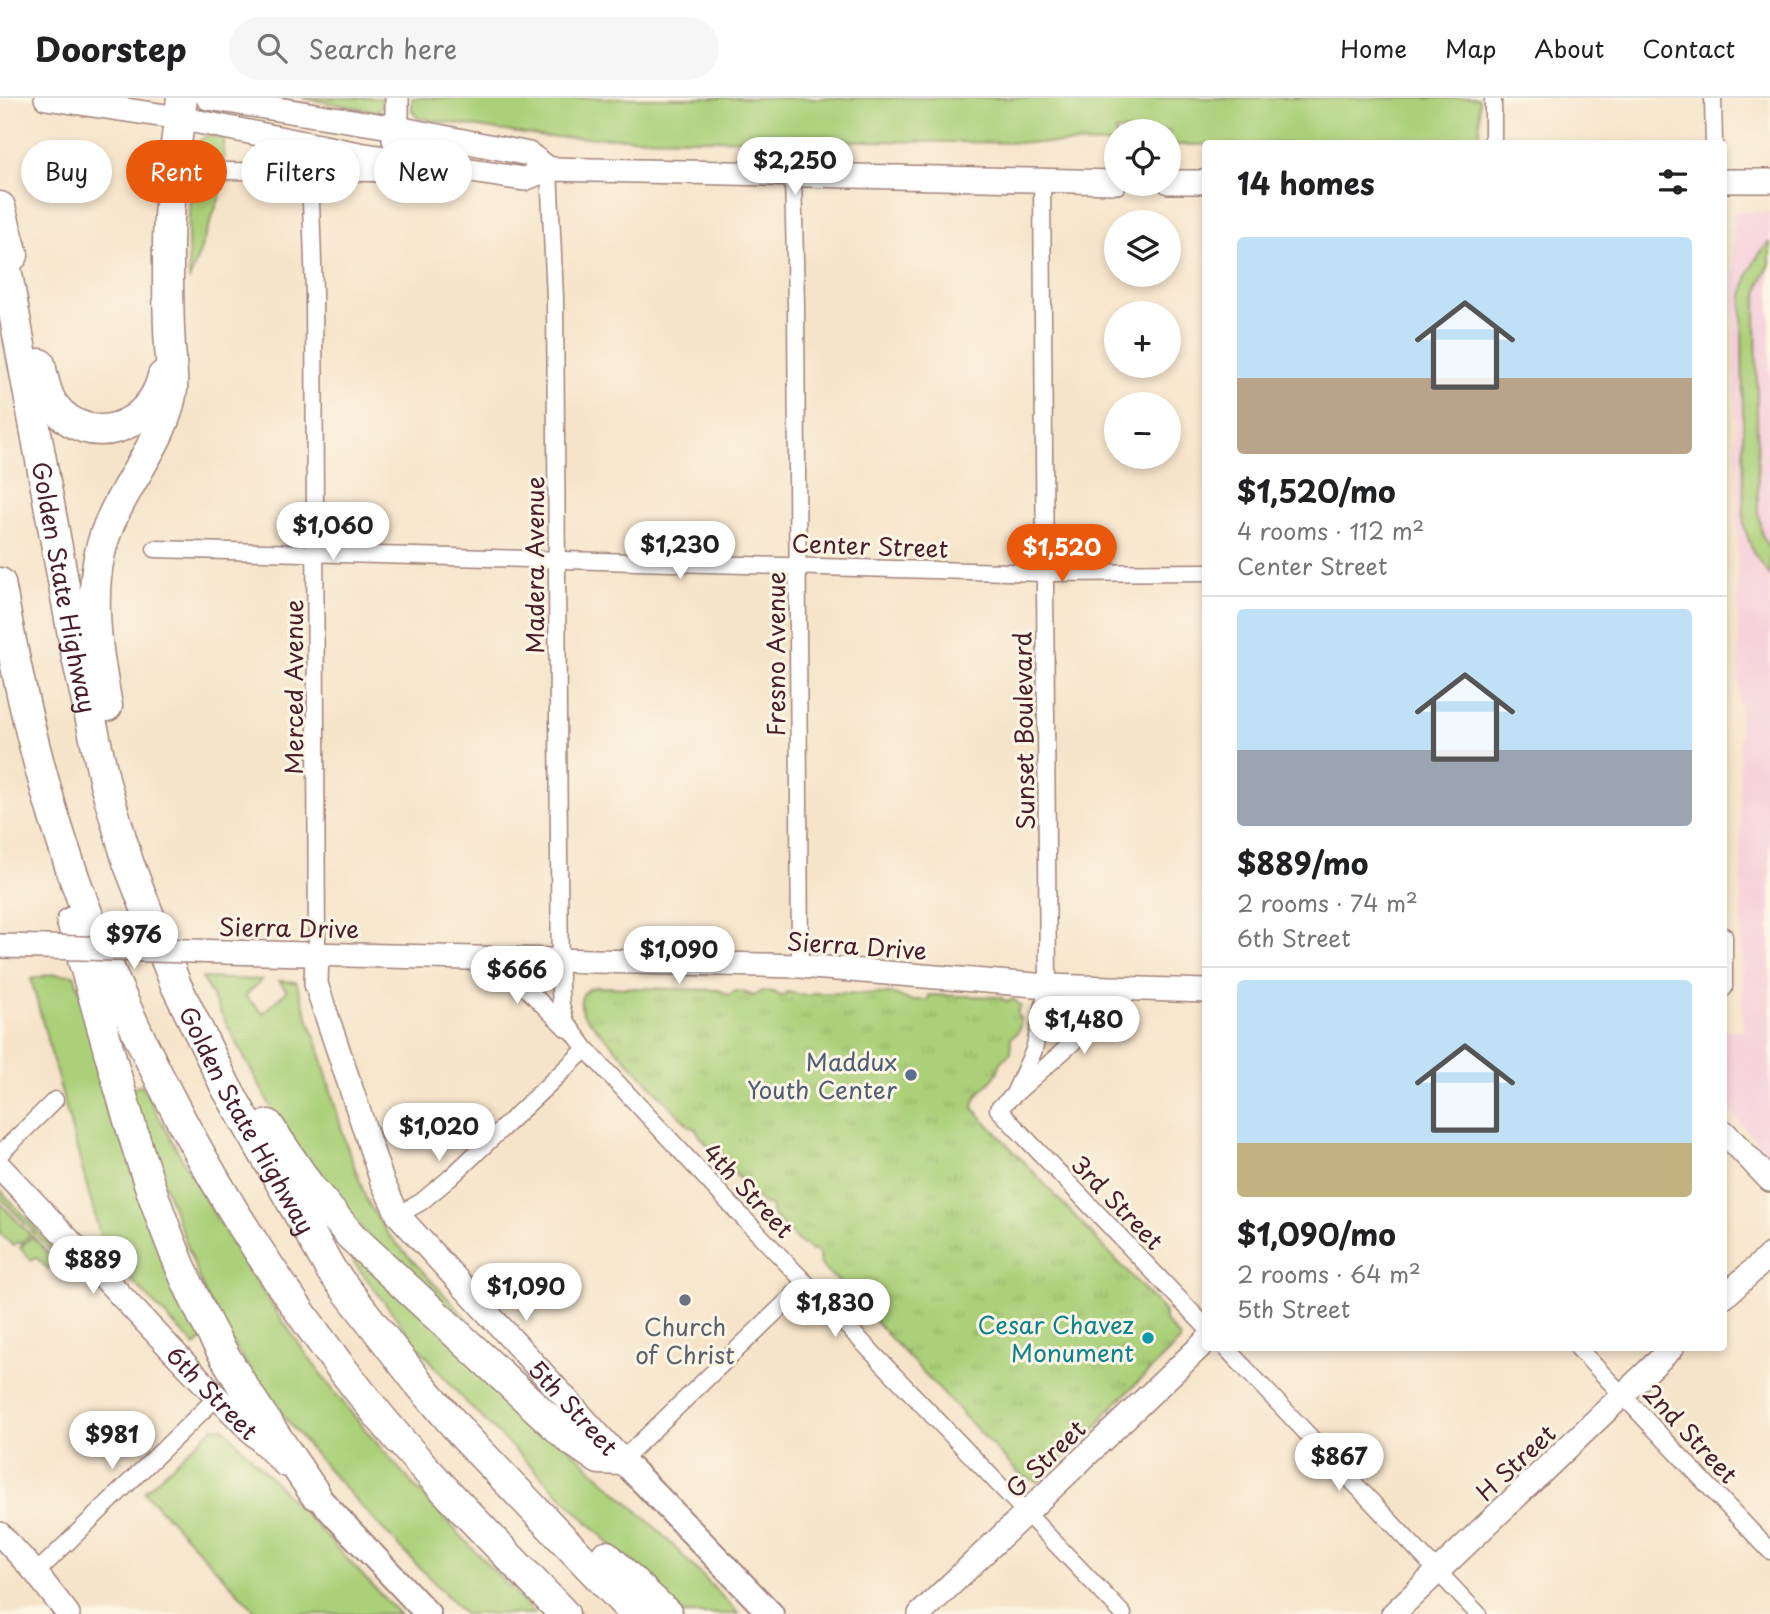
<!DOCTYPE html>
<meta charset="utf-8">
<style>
body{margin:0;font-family:"Playpen Sans",sans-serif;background:#f6f6f6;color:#202124;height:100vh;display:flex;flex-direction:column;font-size:26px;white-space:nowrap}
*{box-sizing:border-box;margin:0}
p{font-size:23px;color:#757577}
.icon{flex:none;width:38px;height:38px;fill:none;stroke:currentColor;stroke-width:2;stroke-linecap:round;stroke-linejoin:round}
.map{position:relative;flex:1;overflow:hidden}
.details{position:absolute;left:1202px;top:42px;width:525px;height:1211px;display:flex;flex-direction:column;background:#fff;border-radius:7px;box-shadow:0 4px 10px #0003}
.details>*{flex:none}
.banner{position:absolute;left:21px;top:42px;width:665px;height:63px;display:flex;gap:14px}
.fabs{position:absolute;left:1104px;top:21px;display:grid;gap:14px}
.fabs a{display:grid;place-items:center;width:77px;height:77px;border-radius:50%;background:#fff;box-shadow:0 4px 10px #0003;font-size:35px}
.price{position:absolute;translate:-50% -60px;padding:0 16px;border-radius:24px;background:#fff;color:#222;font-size:23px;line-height:46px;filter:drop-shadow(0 2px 4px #0008)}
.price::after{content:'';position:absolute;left:50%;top:42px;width:21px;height:16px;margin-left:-10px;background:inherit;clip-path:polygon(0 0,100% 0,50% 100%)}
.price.active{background:#ea580c;color:#fff}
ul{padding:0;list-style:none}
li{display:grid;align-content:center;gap:14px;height:371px;padding:0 35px}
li+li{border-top:2px solid #e0e0e0}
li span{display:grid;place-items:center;height:217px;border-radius:7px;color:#555}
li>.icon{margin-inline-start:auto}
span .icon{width:126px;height:126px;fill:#fffc;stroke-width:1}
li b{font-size:30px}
h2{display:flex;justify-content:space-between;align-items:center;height:84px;padding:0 35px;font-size:30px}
.chip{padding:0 24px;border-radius:32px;background:#fff;box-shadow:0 4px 10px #0003;font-size:24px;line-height:63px}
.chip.active{background:#ea580c;color:#fff}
header{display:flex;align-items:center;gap:42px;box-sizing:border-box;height:98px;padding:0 35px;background:#fff;border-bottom:2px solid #e0e0e0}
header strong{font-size:33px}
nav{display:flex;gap:38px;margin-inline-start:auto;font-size:24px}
.search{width:490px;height:63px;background:#f6f6f6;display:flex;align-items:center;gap:18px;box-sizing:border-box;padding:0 24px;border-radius:38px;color:#757577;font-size:26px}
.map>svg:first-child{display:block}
.built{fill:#f5cfdb}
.green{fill:#abd079;stroke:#7a7852;stroke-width:2}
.park{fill:url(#park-tufts);stroke:#7a7852;stroke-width:2}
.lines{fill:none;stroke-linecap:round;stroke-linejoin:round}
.street-casing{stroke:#a0827a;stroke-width:19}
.secondary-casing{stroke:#a0827a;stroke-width:26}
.primary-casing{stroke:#a0827a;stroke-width:28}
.highway-casing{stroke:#a0827a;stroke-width:33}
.street{stroke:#fff;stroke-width:16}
.secondary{stroke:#fff;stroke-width:23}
.primary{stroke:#fff;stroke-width:24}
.highway{stroke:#fff;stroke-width:30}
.secondary-bridge-casing{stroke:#a0827a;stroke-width:26;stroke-linecap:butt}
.secondary-bridge{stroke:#fff;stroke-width:23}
.service-dot{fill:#5c6f8a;stroke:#fcf5e5;stroke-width:2.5}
.worship-dot{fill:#6b7280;stroke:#fcf5e5;stroke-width:2.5}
.culture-dot{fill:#0f9aa8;stroke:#fcf5e5;stroke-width:2.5}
.labels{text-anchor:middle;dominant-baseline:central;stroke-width:6;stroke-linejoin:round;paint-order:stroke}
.street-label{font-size:24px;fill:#4a1f2b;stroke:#fcf5e5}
.service-label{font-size:24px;fill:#4e5e75;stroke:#fcf5e5;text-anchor:end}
.culture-label{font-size:24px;fill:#0d838f;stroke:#fcf5e5;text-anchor:end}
.worship-label{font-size:24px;fill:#5b616d;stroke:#fcf5e5}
</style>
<header>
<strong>Doorstep</strong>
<div class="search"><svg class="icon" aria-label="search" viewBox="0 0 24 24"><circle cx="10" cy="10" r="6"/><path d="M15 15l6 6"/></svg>Search here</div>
<nav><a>Home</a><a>Map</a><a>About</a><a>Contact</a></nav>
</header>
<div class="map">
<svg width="1770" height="1516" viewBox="0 0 1770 1516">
<defs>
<pattern id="park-tufts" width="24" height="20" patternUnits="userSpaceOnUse" patternTransform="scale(1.75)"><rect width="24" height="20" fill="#abd079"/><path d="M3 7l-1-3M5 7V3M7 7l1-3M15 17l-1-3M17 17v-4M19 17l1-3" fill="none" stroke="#95b269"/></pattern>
</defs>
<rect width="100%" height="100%" fill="#fcf5e5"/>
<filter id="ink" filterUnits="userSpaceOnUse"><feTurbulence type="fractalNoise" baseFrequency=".0143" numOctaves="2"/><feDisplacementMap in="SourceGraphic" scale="14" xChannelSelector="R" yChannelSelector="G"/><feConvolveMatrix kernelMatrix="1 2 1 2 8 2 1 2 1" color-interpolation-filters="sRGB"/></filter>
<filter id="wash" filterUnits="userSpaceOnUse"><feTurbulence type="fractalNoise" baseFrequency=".00686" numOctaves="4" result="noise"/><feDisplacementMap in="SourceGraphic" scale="28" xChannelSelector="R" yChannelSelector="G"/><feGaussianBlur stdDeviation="1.57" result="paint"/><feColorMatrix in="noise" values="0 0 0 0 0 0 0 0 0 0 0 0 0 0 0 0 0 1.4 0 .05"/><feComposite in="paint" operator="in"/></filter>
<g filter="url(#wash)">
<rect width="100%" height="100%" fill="#f6e4ca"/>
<!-- built -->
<path class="built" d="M1733,114H1770V1058L1724,1007V933L1743,932Z"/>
<!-- green -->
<g class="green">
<path d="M302,0H383L382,9L376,13Z"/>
<path d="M412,0H1479L1480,45L1169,47V33H1116V46L545,39L418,20L412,13Z"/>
<path d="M206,38L224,40V87L189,183L188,131L193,55L196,45Z"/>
<path d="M1770,144V166L1760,186L1756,209L1758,414L1762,437L1770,453V477L1753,454L1744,428L1742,209C1744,183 1751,162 1770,144Z"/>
<path d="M53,876L74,877L203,1241L195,1248L105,1155L31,881Z"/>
<path d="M202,880L262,882L245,898L263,915L287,893L279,883L296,884L319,951L345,1043L367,1103L387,1135L470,1224L465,1227L390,1161L318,1084L271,1009Z"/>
<path d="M142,987C198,1094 259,1196 333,1292C395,1371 466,1443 535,1516H464C368,1414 269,1322 205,1196L129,991Z"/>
<path d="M0,1092L70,1166L67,1169L0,1099Z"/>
<path d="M0,1105L30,1136L21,1146L18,1144L13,1148L0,1135Z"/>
<path d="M32,1138L56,1164L48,1171L36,1159L31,1162L20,1150Z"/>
<path d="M360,1158L656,1430L739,1516H681L463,1301L417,1247L353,1163Z"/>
<path d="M214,1329H223L399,1516H258L144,1394Z"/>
</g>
<!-- park -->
<path class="park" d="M595,889L719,892L728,897C739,890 742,894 753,898L762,893L773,894L782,898L787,894L809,898L813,895L894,896L909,902H928L929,897L1000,899L1007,904L1013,901L1021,908L1017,915L1021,922L1018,934L1011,940V955L1000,964C999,985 974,990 973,1010L1165,1214V1223L1180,1240V1243L1104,1317L1099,1327L1055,1368L1052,1365L1046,1370L1049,1374L1038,1384L1020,1377L850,1197C844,1181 823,1178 819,1161L820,1158L816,1153H811L806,1147L801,1146L773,1117L771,1108L763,1106L701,1040L696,1031L689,1028L583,916C578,903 581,892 595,889Z"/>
</g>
<g filter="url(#ink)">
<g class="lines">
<!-- street casing -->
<g class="street-casing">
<g id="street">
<path d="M1493,0V46"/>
<path d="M1713,0L1714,46"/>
<path d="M282,39L310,74L314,194L317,855"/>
<path d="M549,71L555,200L560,893L561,907L566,924L586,951L728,1104L1123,1516"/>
<path d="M226,73L374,75L390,59"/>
<path d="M374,75L445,79"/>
<path d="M793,77L796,206L800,868"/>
<path d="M155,451L1043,475L1206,474"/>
<path d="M1724,838V890"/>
<path d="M481,865L516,880L567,931"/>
<path d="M1132,892L998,1011L1206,1229"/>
<path d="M1013,998L1034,952L1048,888L1042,84"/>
<path d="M0,1056L55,1002"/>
<path d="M398,1117L421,1104L450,1080L586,951"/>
<path d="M1226,1250L1478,1516"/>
<path d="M1578,1250L1770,1453"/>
<path d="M622,1362L806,1185"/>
<path d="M36,1475L216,1300"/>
</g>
</g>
<!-- secondary casing -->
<g class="secondary-casing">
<g id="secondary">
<path d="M46,0L179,20L359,56L524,81L549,71L1116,84"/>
<path d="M208,0L397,30L529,56L549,71"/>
<path d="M394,42L397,30V0"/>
<path d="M1724,83H1770"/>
<path d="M1169,84H1206"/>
<path d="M0,848L44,849"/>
<path d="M226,854L800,868L1048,888L1206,893"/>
<path id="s1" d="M317,855L316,886L382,1083L398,1117L622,1362"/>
<path d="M1724,1034L1770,1082"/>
<path id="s2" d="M0,1069C95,1168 187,1272 285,1367"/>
<path d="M1724,1199L1770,1157"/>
<path d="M0,1436L36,1475L68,1516"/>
<path d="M920,1516L1206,1243"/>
<path d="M1393,1516L1672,1250"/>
</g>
</g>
<!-- primary casing -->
<g class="primary-casing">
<g id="primary">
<path d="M622,1362L771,1516"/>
<path d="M315,1396L428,1516"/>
</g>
</g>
<!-- highway casing -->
<g class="highway-casing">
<g id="highway">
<path d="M0,109L13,157"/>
<path id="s3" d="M0,138L77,559L105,685L128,764L176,887L226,989L331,1172L417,1283L464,1338L635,1516"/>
<path d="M40,266C43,280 45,296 54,308C90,353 151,330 163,278"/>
<path d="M0,485C14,564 31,643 54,719C120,932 229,1131 368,1304C428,1379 498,1446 564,1516"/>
<path d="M107,608C96,546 84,478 112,420C131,377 166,338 172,291C173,277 171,263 170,249C168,220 168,192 168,164C167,109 175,54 182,0"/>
<path d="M72,824C110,949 138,1078 193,1197C225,1268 272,1332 315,1396"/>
<path d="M268,1027L309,1088L351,1138L570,1341L599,1361L622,1362"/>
<path d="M606,1458L667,1516"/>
</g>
</g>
<!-- street -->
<use href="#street" class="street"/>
<!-- secondary -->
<use href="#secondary" class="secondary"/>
<!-- primary -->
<use href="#primary" class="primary"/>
<!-- highway -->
<use href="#highway" class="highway"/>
<!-- secondary-bridge casing -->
<g class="secondary-bridge-casing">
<path id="secondary-bridge" d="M44,849L226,854"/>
</g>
<!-- secondary-bridge -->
<use href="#secondary-bridge" class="secondary-bridge"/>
</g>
</g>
<!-- markers -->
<circle class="service-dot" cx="911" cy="977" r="7"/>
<circle class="worship-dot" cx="685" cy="1202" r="7"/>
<circle class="culture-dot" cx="1148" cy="1240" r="7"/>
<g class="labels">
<!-- street labels -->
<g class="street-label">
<text transform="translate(870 447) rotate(2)">Center Street</text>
<text transform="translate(534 467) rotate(-90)">Madera Avenue</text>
<text stroke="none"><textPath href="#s3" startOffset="357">Golden State Highway</textPath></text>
<text transform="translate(775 556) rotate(-90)">Fresno Avenue</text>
<text transform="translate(293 589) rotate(-90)">Merced Avenue</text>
<text transform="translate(1023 633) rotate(-91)">Sunset Boulevard</text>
<text transform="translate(289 829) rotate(1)">Sierra Drive</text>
<text transform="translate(857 847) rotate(4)">Sierra Drive</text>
<text stroke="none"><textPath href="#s3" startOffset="924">Golden State Highway</textPath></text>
<text transform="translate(749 1092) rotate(47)">4th Street</text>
<text transform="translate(1118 1104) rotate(46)">3rd Street</text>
<text stroke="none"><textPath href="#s2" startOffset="310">6th Street</textPath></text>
<text stroke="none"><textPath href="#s1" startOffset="537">5th Street</textPath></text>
<text transform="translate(1691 1335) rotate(47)">2nd Street</text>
<text transform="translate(1045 1360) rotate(-44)">G Street</text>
<text transform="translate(1515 1364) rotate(-43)">H Street</text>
</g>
<!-- service labels -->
<g class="service-label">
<text x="897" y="963">Maddux<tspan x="897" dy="28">Youth Center</tspan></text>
</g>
<!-- culture labels -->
<g class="culture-label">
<text x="1134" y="1226">Cesar Chavez<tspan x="1134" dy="28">Monument</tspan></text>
</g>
<!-- worship labels -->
<g class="worship-label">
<text x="685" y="1228">Church<tspan x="685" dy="28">of Christ</tspan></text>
</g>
</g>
</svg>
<div class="fabs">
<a><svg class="icon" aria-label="locate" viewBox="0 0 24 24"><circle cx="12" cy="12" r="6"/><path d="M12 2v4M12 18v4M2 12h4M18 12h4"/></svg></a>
<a><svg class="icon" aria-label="layers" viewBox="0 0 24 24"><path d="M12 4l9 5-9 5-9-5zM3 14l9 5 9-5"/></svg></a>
<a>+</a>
<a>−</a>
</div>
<b class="price" style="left:795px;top:99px">$2,250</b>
<b class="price" style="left:333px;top:464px">$1,060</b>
<b class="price" style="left:680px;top:483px">$1,230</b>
<b class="price active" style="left:1062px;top:486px">$1,520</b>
<b class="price" style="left:134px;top:873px">$976</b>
<b class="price" style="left:679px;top:888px">$1,090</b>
<b class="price" style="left:517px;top:908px">$666</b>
<b class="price" style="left:1084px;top:958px">$1,480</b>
<b class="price" style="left:439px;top:1065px">$1,020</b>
<b class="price" style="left:93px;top:1198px">$889</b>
<b class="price" style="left:526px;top:1225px">$1,090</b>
<b class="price" style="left:835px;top:1241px">$1,830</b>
<b class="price" style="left:112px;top:1373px">$981</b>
<b class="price" style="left:1339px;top:1395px">$867</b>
<div class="banner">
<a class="chip">Buy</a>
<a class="chip active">Rent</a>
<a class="chip">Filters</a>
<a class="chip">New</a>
</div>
<section class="details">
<h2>14 homes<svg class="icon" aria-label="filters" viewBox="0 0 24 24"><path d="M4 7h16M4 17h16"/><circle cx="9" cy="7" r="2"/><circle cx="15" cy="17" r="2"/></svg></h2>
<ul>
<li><span style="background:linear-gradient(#bfe0f5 65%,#b9a48a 0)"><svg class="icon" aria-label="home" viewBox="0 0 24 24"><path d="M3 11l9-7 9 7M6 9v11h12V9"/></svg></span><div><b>$1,520/mo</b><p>4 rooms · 112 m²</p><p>Center Street</p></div></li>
<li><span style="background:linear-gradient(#bfe0f5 65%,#9aa5b1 0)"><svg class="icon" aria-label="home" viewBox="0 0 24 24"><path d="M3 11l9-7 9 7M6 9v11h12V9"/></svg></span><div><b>$889/mo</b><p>2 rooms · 74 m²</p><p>6th Street</p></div></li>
<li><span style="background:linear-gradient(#bfe0f5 75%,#c2b280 0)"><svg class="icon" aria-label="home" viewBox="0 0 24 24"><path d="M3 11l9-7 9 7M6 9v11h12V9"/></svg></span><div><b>$1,090/mo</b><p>2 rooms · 64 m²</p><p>5th Street</p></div></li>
</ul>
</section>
</div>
